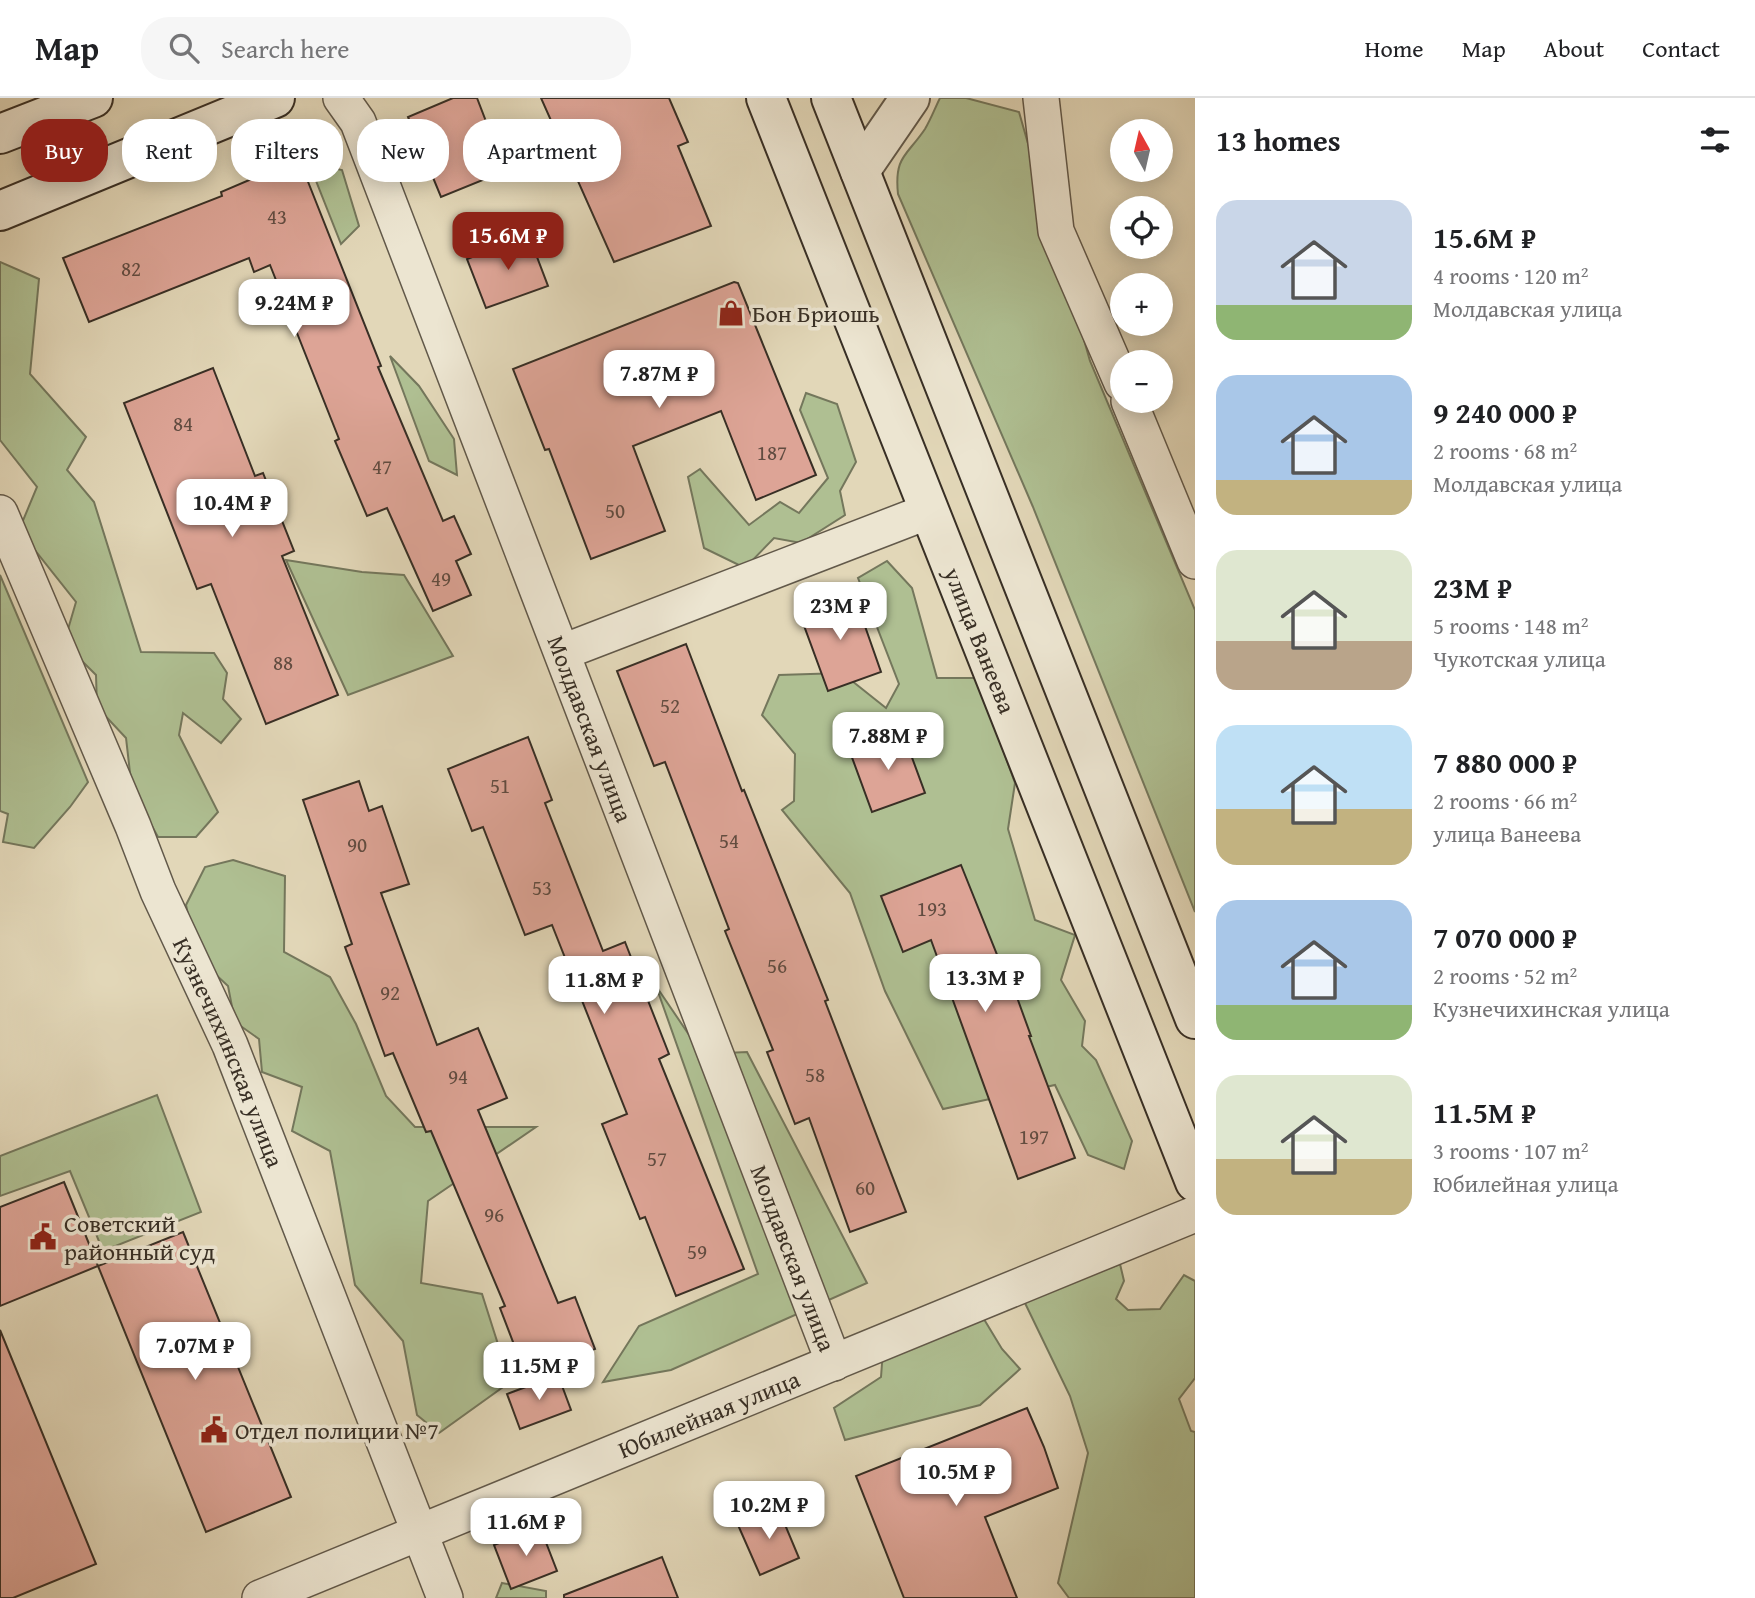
<!DOCTYPE html>
<meta charset="utf-8">
<style>
body{margin:0;font-family:"Gentium Book Plus",serif;background:#f6f6f6;color:#202124;height:100vh;display:flex;flex-direction:column;font-size:26px;white-space:nowrap}
*{box-sizing:border-box;margin:0}
p{font-size:23px;color:#757577}
.icon{flex:none;width:38px;height:38px;fill:none;stroke:currentColor;stroke-width:2;stroke-linecap:round;stroke-linejoin:round}
.map{position:relative;flex:1;overflow:hidden}
.sheet{display:flex;flex-direction:column;background:#fff;width:560px}
.sheet>*{flex:none}
.top-card{position:absolute;left:21px;top:21px;width:665px;height:63px;display:flex;gap:14px}
.needle{width:46px;rotate:352deg}
.buttons{position:absolute;left:1110px;top:21px;display:grid;gap:14px}
.buttons a{display:grid;place-items:center;width:63px;height:63px;border-radius:50%;background:#fff;box-shadow:0 4px 18px #0003;font-size:35px}
.price{position:absolute;translate:-50% -60px;padding:0 16px;border-radius:14px;background:#fff;color:#222;font-size:23px;line-height:46px;filter:drop-shadow(0 2px 4px #0008)}
.price::after{content:'';position:absolute;left:50%;top:42px;width:21px;height:16px;margin-left:-10px;background:inherit;clip-path:polygon(0 0,100% 0,50% 100%)}
.price.selected{background:#8f2418;color:#fff}
ul{padding:0;list-style:none}
li{display:flex;align-items:center;gap:21px;height:175px;padding:0 21px}
li span{display:grid;place-items:center;flex:none;width:196px;height:140px;border-radius:21px;color:#555}
li>.icon{margin-inline-start:auto}
span .icon{width:84px;height:84px;fill:#fffc;stroke-width:1}
li b{font-size:30px}
h2{display:flex;justify-content:space-between;align-items:center;height:84px;padding:0 21px;font-size:30px}
.chip{padding:0 24px;border-radius:28px;background:#fff;box-shadow:0 4px 18px #0003;font-size:24px;line-height:63px}
.chip.selected{background:#8f2418;color:#fff}
header{display:flex;align-items:center;gap:42px;box-sizing:border-box;height:98px;padding:0 35px;background:#fff;border-bottom:2px solid #e0e0e0}
header strong{font-size:33px}
nav{display:flex;gap:38px;margin-inline-start:auto;font-size:24px}
.search{width:490px;height:63px;background:#f6f6f6;display:flex;align-items:center;gap:18px;box-sizing:border-box;padding:0 24px;border-radius:28px;color:#757577;font-size:26px}
main{display:flex;flex:1;min-height:0}
.map>svg:first-child{display:block}
.green{fill:#afbf92;stroke:#74775c;stroke-width:2}
.building{fill:#dda496;stroke:#382f25;stroke-width:2}
.lines{fill:none;stroke-linecap:round;stroke-linejoin:round}
.minor-casing{stroke:#62594a;stroke-width:38}
.tertiary-casing{stroke:#62594a;stroke-width:42}
.secondary-casing{stroke:#382f25;stroke-width:42}
.minor{stroke:#ece5d1;stroke-width:35}
.tertiary{stroke:#ece5d1;stroke-width:38}
.secondary{stroke:#ece5d1;stroke-width:38}
.labels{text-anchor:middle;dominant-baseline:central;stroke-width:7;stroke-linejoin:round;paint-order:stroke}
.number-label{font-size:21px;fill:#614c41}
.poi-label{font-size:24px;fill:#382f25;stroke:#ece5d1;text-anchor:start}
.street-label{font-size:24px;fill:#382f25;stroke:#ece5d1}
</style>
<header>
<strong>Map</strong>
<div class="search"><svg class="icon" aria-label="search" viewBox="0 0 24 24"><circle cx="10" cy="10" r="6"/><path d="M15 15l6 6"/></svg>Search here</div>
<nav><a>Home</a><a>Map</a><a>About</a><a>Contact</a></nav>
</header>
<main>
<div class="map">
<svg width="1195" height="1500" viewBox="0 0 1195 1500">
<rect width="100%" height="100%" fill="#e2d7b8"/>
<filter id="stains"><feTurbulence type="fractalNoise" baseFrequency=".00286" numOctaves="4"/><feColorMatrix values="0 0 0 0 .2 0 0 0 0 .09 0 0 0 0 .02 0 0 0 .5 -.17"/></filter>
<radialGradient id="worn" r=".72"><stop offset=".6" stop-color="#630" stop-opacity="0"/><stop offset="1" stop-color="#630" stop-opacity=".3"/></radialGradient>
<!-- green -->
<g class="green">
<path d="M940,0H966L1019,14L1090,263L1195,512V814L1033,409L898,96C894,58 907,58 925,31C931,21 935,10 940,0Z"/>
<path d="M309,65L342,72L359,128L341,146Z"/>
<path d="M0,164L39,181L30,276L86,339L67,372L94,404L141,554L214,555L227,575L223,601L241,621L221,645L183,615L179,637L218,714L196,739H158L132,692L126,640L97,609L96,577L64,545L76,504L19,432L37,389L0,342Z"/>
<path d="M390,258L419,288L454,341L457,377L429,363Z"/>
<path d="M806,295L837,306L856,364L840,393L845,417L801,445L774,440L745,470L704,450L688,379L700,371L749,427L780,404L799,415L828,380L800,312Z"/>
<path d="M286,462L362,474L404,477L453,558L348,597Z"/>
<path d="M887,463L912,490L937,580H977L1015,685L1008,731L1035,822L1075,837L1061,882L1085,923L1082,948L1096,962L1132,1043L1124,1071L1088,1057L1055,987L943,1011L885,893L850,795L782,712L794,703L795,656L762,617L779,577L842,575L886,610L899,586L858,480Z"/>
<path d="M0,477L88,684L70,709L34,750L3,744L8,716L0,713Z"/>
<path d="M233,762L285,778L284,854L330,879L356,926L386,998L415,1029H536L428,1103L421,1185L482,1196L510,1284L439,1335L417,1317L403,1243L355,1187L330,1053L292,1033L302,989L262,974L259,941L235,924L228,888L197,859L186,807L205,769Z"/>
<path d="M656,888L702,956L747,954L867,1185L671,1272L603,1284L639,1228L758,1176Z"/>
<path d="M157,997L201,1114L103,1153L70,1073L0,1098V1058Z"/>
<path d="M1120,1166L1124,1183L1116,1201L1128,1212L1160,1211L1184,1177L1195,1183V1280L1179,1301L1191,1333L1195,1334V1500H1069L1058,1485L1088,1355L1070,1298L1024,1203Z"/>
<path d="M979,1213L1002,1251L1020,1271L980,1307L845,1342L834,1310L881,1279L883,1252Z"/>
<path d="M502,1485L546,1493V1500H496Z"/>
</g>
<!-- building -->
<g class="building">
<path d="M453,0H477L505,73L441,99L408,19Z"/>
<path d="M541,0H669L688,44L678,48L711,128L614,164Z"/>
<path d="M299,61L381,268L378,269L443,423L454,418L471,456L456,463L471,497L433,513L387,410L367,418L335,343L339,341L270,167L254,174L249,160L89,224L63,160L222,98L221,94Z"/>
<path d="M529,138L548,188L486,210L467,161Z"/>
<path d="M734,184L738,185L816,377L756,402L721,313L633,348L665,433L591,461L549,351L545,352L513,271Z"/>
<path d="M213,270L255,378L263,375L294,453L282,458L338,597L266,626L211,486L197,491L124,305Z"/>
<path d="M853,494L881,574L828,593L799,514Z"/>
<path d="M686,546L742,693L744,692L828,902L825,903L906,1114L850,1134L809,1020L795,1026L767,954L773,952L725,833L729,831L665,664L654,668L617,573Z"/>
<path d="M903,635L925,695L872,714L850,654Z"/>
<path d="M528,639L552,702L545,705L603,853L625,844L669,956L659,961L744,1171L676,1198L645,1119L640,1121L602,1026L627,1016L552,827L525,837L483,729L472,733L448,671Z"/>
<path d="M359,683L369,713L382,708L409,786L381,795L437,947L478,930L507,1000L478,1012L558,1205L575,1199L595,1251L526,1278L500,1210L505,1208L431,1033L426,1034L393,955L385,958L345,849L352,846L303,702Z"/>
<path d="M961,767L998,859L1002,858L1031,938H1029L1075,1060L1018,1081L931,842L903,854L881,798Z"/>
<path d="M64,1084L98,1168L0,1208V1109Z"/>
<path d="M183,1134L291,1399L206,1434L98,1168Z"/>
<path d="M0,1232L96,1466L13,1500H0Z"/>
<path d="M558,1277L571,1312L520,1331L507,1296Z"/>
<path d="M1027,1310L1044,1349L1058,1390L985,1419L1017,1500H904L856,1378Z"/>
<path d="M778,1410L799,1460L760,1477L738,1427Z"/>
<path d="M540,1429L557,1473L511,1491L494,1447Z"/>
<path d="M662,1459L678,1500H564V1497Z"/>
</g>
<g class="lines">
<!-- minor casing -->
<g class="minor-casing">
<g id="minor">
<path id="s1" d="M341,0L358,24L834,1265"/>
<path d="M1041,0L1056,133L1122,285"/>
<path d="M1129,303L1195,463"/>
<path id="s2" d="M0,415L133,728L158,793L230,947L445,1500"/>
<path d="M563,554L929,413"/>
<path id="s3" d="M260,1500L1195,1116"/>
</g>
</g>
<!-- tertiary casing -->
<g class="tertiary-casing">
<path id="tertiary" d="M860,73L910,0"/>
</g>
<!-- secondary casing -->
<g class="secondary-casing">
<g id="secondary">
<path id="s4" d="M766,0L1195,1084"/>
<path d="M831,0L1195,921"/>
<path d="M0,36L93,0"/>
<path d="M0,113L275,0"/>
</g>
</g>
<!-- minor -->
<use href="#minor" class="minor"/>
<!-- tertiary -->
<use href="#tertiary" class="tertiary"/>
<!-- secondary -->
<use href="#secondary" class="secondary"/>
</g>
<!-- icons -->
<defs>
<g id="shop-bare" transform="scale(2.1)"><path d="M-5-2.5h2.3a2.7 3.5 0 0 1 5.4 0H5L5.5 6h-11ZM-1.5-2.5h3a1.5 2.3 0 0 0-3 0Z" fill="#8f2418" stroke="#ece5d1" stroke-width="2.5" paint-order="stroke"/></g>
<g id="civic-bare" transform="scale(2.1)"><path d="M-.6-6.5H3V-4.5H.6V-3L4-1V1h2V6H-6V1h2V-1L-.6-3ZM-1.2 2.5V6h2.4V2.5Z" fill="#8f2418" stroke="#ece5d1" stroke-width="2.5" paint-order="stroke"/></g>
</defs>
<g fill-rule="evenodd">
<use href="#shop-bare" x="731" y="215"/>
<use href="#civic-bare" x="43" y="1139"/>
<use href="#civic-bare" x="214" y="1332"/>
</g>
<g class="labels">
<!-- number labels -->
<g class="number-label">
<text x="277" y="118">43</text>
<text x="131" y="170">82</text>
<text x="183" y="325">84</text>
<text x="772" y="354">187</text>
<text x="382" y="368">47</text>
<text x="615" y="412">50</text>
<text x="441" y="480">49</text>
<text x="283" y="564">88</text>
<text x="670" y="607">52</text>
<text x="500" y="687">51</text>
<text x="729" y="742">54</text>
<text x="357" y="746">90</text>
<text x="542" y="789">53</text>
<text x="932" y="810">193</text>
<text x="777" y="867">56</text>
<text x="390" y="894">92</text>
<text x="815" y="976">58</text>
<text x="458" y="978">94</text>
<text x="1034" y="1038">197</text>
<text x="657" y="1060">57</text>
<text x="865" y="1089">60</text>
<text x="494" y="1116">96</text>
<text x="697" y="1153">59</text>
</g>
<!-- poi labels -->
<g class="poi-label">
<text x="752" y="215">Бон Бриошь</text>
<text x="64" y="1125">Советский<tspan x="64" dy="28">районный суд</tspan></text>
<text x="235" y="1332">Отдел полиции №7</text>
</g>
<!-- street labels -->
<g class="street-label">
<text stroke="none"><textPath href="#s4" startOffset="583">улица Ванеева</textPath></text>
<text stroke="none"><textPath href="#s1" startOffset="679">Молдавская улица</textPath></text>
<text stroke="none"><textPath href="#s2" startOffset="586">Кузнечихинская улица</textPath></text>
<text stroke="none"><textPath href="#s1" startOffset="1246">Молдавская улица</textPath></text>
<text stroke="none"><textPath href="#s3" startOffset="485">Юбилейная улица</textPath></text>
</g>
</g>
<rect width="100%" height="100%" filter="url(#stains)"/>
<rect width="100%" height="100%" fill="url(#worn)"/>
</svg>
<div class="buttons">
<a><svg class="needle" viewBox="-14 -14 28 28"><path d="M0-13l5 13h-10z" fill="#e53935"/><path d="M0 13l5-13h-10z" fill="#757577"/></svg></a>
<a><svg class="icon" aria-label="locate" viewBox="0 0 24 24"><circle cx="12" cy="12" r="6"/><path d="M12 2v4M12 18v4M2 12h4M18 12h4"/></svg></a>
<a>+</a>
<a>−</a>
</div>
<b class="price selected" style="left:508px;top:174px">15.6M ₽</b>
<b class="price" style="left:294px;top:241px">9.24M ₽</b>
<b class="price" style="left:659px;top:312px">7.87M ₽</b>
<b class="price" style="left:232px;top:441px">10.4M ₽</b>
<b class="price" style="left:840px;top:544px">23M ₽</b>
<b class="price" style="left:888px;top:674px">7.88M ₽</b>
<b class="price" style="left:985px;top:916px">13.3M ₽</b>
<b class="price" style="left:604px;top:918px">11.8M ₽</b>
<b class="price" style="left:195px;top:1284px">7.07M ₽</b>
<b class="price" style="left:539px;top:1304px">11.5M ₽</b>
<b class="price" style="left:956px;top:1410px">10.5M ₽</b>
<b class="price" style="left:769px;top:1443px">10.2M ₽</b>
<b class="price" style="left:526px;top:1460px">11.6M ₽</b>
<div class="top-card">
<a class="chip selected">Buy</a>
<a class="chip">Rent</a>
<a class="chip">Filters</a>
<a class="chip">New</a>
<a class="chip">Apartment</a>
</div>
</div>
<section class="sheet">
<h2>13 homes<svg class="icon" aria-label="filters" viewBox="0 0 24 24"><path d="M4 7h16M4 17h16"/><circle cx="9" cy="7" r="2"/><circle cx="15" cy="17" r="2"/></svg></h2>
<ul>
<li><span style="background:linear-gradient(#c9d6e8 75%,#8fb573 0)"><svg class="icon" aria-label="home" viewBox="0 0 24 24"><path d="M3 11l9-7 9 7M6 9v11h12V9"/></svg></span><div><b>15.6M ₽</b><p>4 rooms · 120 m²</p><p>Молдавская улица</p></div></li>
<li><span style="background:linear-gradient(#a9c7e8 75%,#c2b280 0)"><svg class="icon" aria-label="home" viewBox="0 0 24 24"><path d="M3 11l9-7 9 7M6 9v11h12V9"/></svg></span><div><b>9 240 000 ₽</b><p>2 rooms · 68 m²</p><p>Молдавская улица</p></div></li>
<li><span style="background:linear-gradient(#dfe7d0 65%,#b9a48a 0)"><svg class="icon" aria-label="home" viewBox="0 0 24 24"><path d="M3 11l9-7 9 7M6 9v11h12V9"/></svg></span><div><b>23M ₽</b><p>5 rooms · 148 m²</p><p>Чукотская улица</p></div></li>
<li><span style="background:linear-gradient(#bfe0f5 60%,#c2b280 0)"><svg class="icon" aria-label="home" viewBox="0 0 24 24"><path d="M3 11l9-7 9 7M6 9v11h12V9"/></svg></span><div><b>7 880 000 ₽</b><p>2 rooms · 66 m²</p><p>улица Ванеева</p></div></li>
<li><span style="background:linear-gradient(#a9c7e8 75%,#8fb573 0)"><svg class="icon" aria-label="home" viewBox="0 0 24 24"><path d="M3 11l9-7 9 7M6 9v11h12V9"/></svg></span><div><b>7 070 000 ₽</b><p>2 rooms · 52 m²</p><p>Кузнечихинская улица</p></div></li>
<li><span style="background:linear-gradient(#dfe7d0 60%,#c2b280 0)"><svg class="icon" aria-label="home" viewBox="0 0 24 24"><path d="M3 11l9-7 9 7M6 9v11h12V9"/></svg></span><div><b>11.5M ₽</b><p>3 rooms · 107 m²</p><p>Юбилейная улица</p></div></li>
</ul>
</section>
</main>
